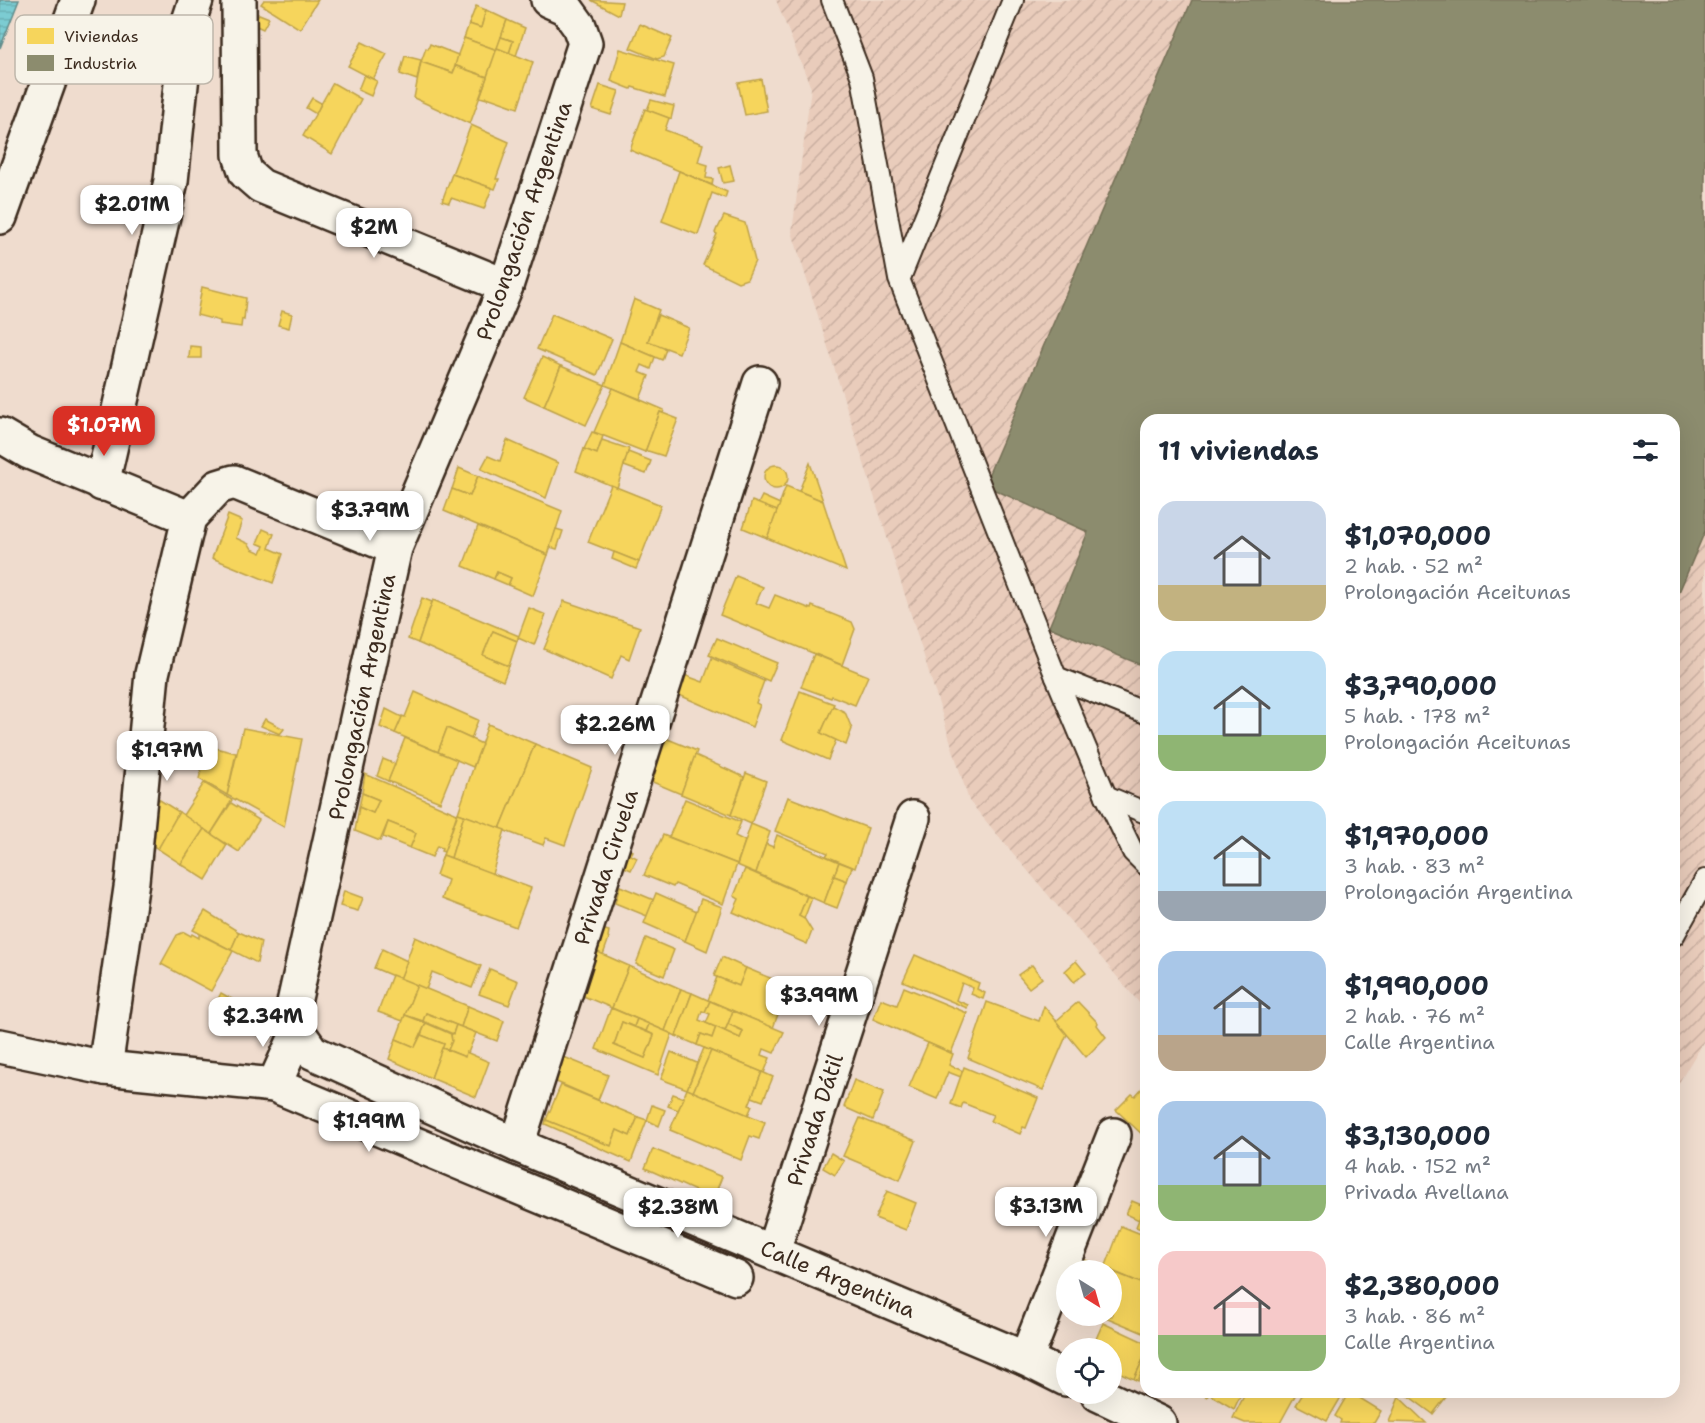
<!DOCTYPE html>
<html lang="es">
<meta charset="utf-8">
<style>
body{margin:0;font-family:"Shantell Sans",sans-serif;background:#f2f2f3;color:#1f2937;height:100vh;display:flex;flex-direction:column;font-size:22px;white-space:nowrap}
*{box-sizing:border-box;margin:0}
p{font-size:20px;color:#747a83}
.icon{flex:none;width:33px;height:33px;fill:none;stroke:currentColor;stroke-width:2;stroke-linecap:round;stroke-linejoin:round}
.map{position:relative;flex:1;overflow:hidden}
.panel{position:absolute;left:1140px;top:414px;width:540px;height:984px;display:flex;flex-direction:column;background:#fff;border-radius:18px;box-shadow:0 6px 24px #0002}
.panel>*{flex:none}
.needle{width:39px;rotate:143deg}
.controls{position:absolute;left:1056px;top:1260px;display:grid;gap:12px}
.controls a{display:grid;place-items:center;width:66px;height:66px;border-radius:50%;background:#fff;box-shadow:0 6px 24px #0002;font-size:30px}
.price{position:absolute;translate:-50% -51px;padding:0 14px;border-radius:12px;background:#fff;color:#222;font-size:20px;line-height:39px;filter:drop-shadow(0 2px 3px #0008)}
.price::after{content:'';position:absolute;left:50%;top:36px;width:18px;height:14px;margin-left:-9px;background:inherit;clip-path:polygon(0 0,100% 0,50% 100%)}
.price.current{background:#d93025;color:#fff}
ul{padding:0;list-style:none}
li{display:flex;align-items:center;gap:18px;height:150px;padding:0 18px}
li span{display:grid;place-items:center;flex:none;width:168px;height:120px;border-radius:18px;color:#555}
li>.icon{margin-inline-start:auto}
span .icon{width:72px;height:72px;fill:#fffc;stroke-width:1}
li b{font-size:26px}
h2{display:flex;justify-content:space-between;align-items:center;height:72px;padding:0 18px;font-size:26px}
.map>svg:first-child{display:block}
.industrial{fill:url(#industrial-furrows)}
.water{fill:url(#water-rules);stroke:#618b8a;stroke-width:1.5}
.homes{fill:#f6d55c;stroke:#bea249;stroke-width:1.5}
.industry{fill:#8c8c6e;stroke:#746f56;stroke-width:1.5}
.lines{fill:none;stroke-linecap:round;stroke-linejoin:round}
.service-casing{stroke:#3b2a1e;stroke-width:24}
.minor-casing{stroke:#3b2a1e;stroke-width:38}
.service{stroke:#f7f3e8;stroke-width:20}
.minor{stroke:#f7f3e8;stroke-width:33}
.labels{text-anchor:middle;dominant-baseline:central;stroke-width:6;stroke-linejoin:round;paint-order:stroke}
.street-label{font-size:22px;fill:#3b2a1e;stroke:#f7f3e8}
.key{fill:#f7f3e8;stroke:#bfb7ab;stroke-width:1.5}
.key-label{font-size:16px;fill:#3b2a1e}
</style>
<div class="map">
<svg width="1705" height="1423" viewBox="0 0 1705 1423">
<defs>
<pattern id="industrial-furrows" width="10" height="10" patternUnits="userSpaceOnUse" patternTransform="scale(1.5)"><rect width="10" height="10" fill="#e9ccbb"/><path d="M-1 1l2-2M0 10L10 0M9 11l2-2" fill="none" stroke="#c9afa0"/></pattern>
<pattern id="water-rules" width="6" height="5" patternUnits="userSpaceOnUse" patternTransform="scale(1.5)"><rect width="6" height="5" fill="#7bccd2"/><path d="M0 2.5h6" fill="none" stroke="#6bafb4"/></pattern>
</defs>
<rect width="100%" height="100%" fill="#efdcce"/>
<filter id="ink" filterUnits="userSpaceOnUse"><feTurbulence type="fractalNoise" baseFrequency=".0167" numOctaves="2"/><feDisplacementMap in="SourceGraphic" scale="12" xChannelSelector="R" yChannelSelector="G"/><feConvolveMatrix kernelMatrix="1 2 1 2 8 2 1 2 1" color-interpolation-filters="sRGB"/></filter>
<g filter="url(#ink)">
<!-- industrial -->
<path class="industrial" d="M776,0H1705V1039L1674,1091V420H1146V1011L969,801L792,232L811,88Z"/>
<!-- water -->
<path class="water" d="M0,0H19L0,48Z"/>
<!-- homes -->
<g class="homes">
<path d="M264,0H318L300,29L261,4Z"/>
<path d="M591,0L622,2L619,15Z"/>
<path d="M476,6L486,10L481,28L469,24Z"/>
<path d="M486,10L507,20L497,50L464,38L469,24L481,28Z"/>
<path d="M252,14L257,16L259,14L269,18L263,29L250,23Z"/>
<path d="M507,20L525,28L516,56L509,53L513,41L501,37Z"/>
<path d="M640,24L672,38L664,57L657,59L630,48Z"/>
<path d="M501,37L513,41L509,53L497,48Z"/>
<path d="M464,38L497,50L487,77L454,65Z"/>
<path d="M362,42L387,54L373,79L348,66Z"/>
<path d="M430,44L458,55L453,73L421,62L426,48L428,49Z"/>
<path d="M497,48L533,62L518,108L487,97V99L480,97Z"/>
<path d="M620,49L674,65L665,97L632,87L631,89L611,81Z"/>
<path d="M405,56L421,60L417,80L400,74Z"/>
<path d="M421,62L453,73L456,66L487,77L470,124L414,98Z"/>
<path d="M364,75L377,81L371,96L358,90Z"/>
<path d="M761,79L767,111L745,115L738,83Z"/>
<path d="M333,83L361,99L332,154L303,136Z"/>
<path d="M600,85L619,91L611,115L592,109Z"/>
<path d="M312,98L321,103L316,114L306,108Z"/>
<path d="M651,100L674,106L671,119L647,110Z"/>
<path d="M645,109L669,118L665,130L703,144L698,162L708,165L706,178L713,179L712,185L630,150Z"/>
<path d="M471,125L509,142L496,179H499L495,189L452,174Z"/>
<path d="M730,165L734,181L723,183L719,168Z"/>
<path d="M679,171L727,192L725,198L712,193L698,235L662,221Z"/>
<path d="M452,174L492,188L484,209L451,198L449,203L442,201Z"/>
<path d="M724,216L745,223L755,261L747,279L738,282L703,265L717,234L715,233L717,228H718Z"/>
<path d="M202,287L246,298L244,320L242,319L241,327L220,324V321L197,315Z"/>
<path d="M634,299L659,310L648,341L666,349L662,360L620,342Z"/>
<path d="M282,311L292,314L289,328L278,325Z"/>
<path d="M552,314L612,339L597,375L537,349Z"/>
<path d="M658,315L689,328L679,353L648,341Z"/>
<path d="M620,342L655,357L651,369L642,365L639,372L649,376L640,399L605,385Z"/>
<path d="M190,346L201,347V358H189Z"/>
<path d="M542,357L561,366L544,406L524,397Z"/>
<path d="M561,366L605,385L586,425L544,406Z"/>
<path d="M613,388L664,410L663,413L660,412L645,452L594,432Z"/>
<path d="M660,412L678,419L664,456L648,451L645,452Z"/>
<path d="M592,432L603,436L597,454L584,449Z"/>
<path d="M507,440L558,463L546,498L481,469L488,456L500,461Z"/>
<path d="M602,440L629,449L617,488L576,471L584,449L597,454Z"/>
<path d="M628,452L651,461L646,474L624,466Z"/>
<path d="M810,463L823,501L799,491Z"/>
<circle cx="776" cy="477" r="12"/>
<path d="M459,468L478,476L470,496L452,489Z"/>
<path d="M478,476L562,511L548,555L444,511L452,489L470,496Z"/>
<path d="M611,485L661,505L639,562L588,542Z"/>
<path d="M786,486L823,501L846,571L767,538Z"/>
<path d="M762,496L780,504L777,511L758,504Z"/>
<path d="M752,501L777,511L767,538L743,528Z"/>
<path d="M228,515L242,521L236,538L249,544L252,549L261,553L264,546L257,543L263,529L274,534L269,548L283,554L273,583L212,558Z"/>
<path d="M478,526L548,555L533,596L508,585L511,578L497,572L494,579L463,566Z"/>
<path d="M556,529L563,531L557,549L550,547Z"/>
<path d="M614,552L639,562L636,569L612,559Z"/>
<path d="M497,572L511,578L508,585L494,579Z"/>
<path d="M736,576L763,587L756,603L769,608L775,595L811,609L812,606L852,622L855,629L842,665L720,615Z"/>
<path d="M422,598L432,602L418,643L408,639Z"/>
<path d="M433,600L519,636L517,641L493,631L483,655L509,666L503,681L418,643Z"/>
<path d="M564,601L640,627L629,659L621,655L611,679L544,649Z"/>
<path d="M529,608L546,615L534,645L518,638Z"/>
<path d="M493,631L517,641L509,666L483,655Z"/>
<path d="M717,638L777,663L769,681L709,655Z"/>
<path d="M814,654L868,676L855,705L832,696L831,698L801,687Z"/>
<path d="M712,658L764,681L756,703L760,705L752,727L677,694L684,675L703,682Z"/>
<path d="M800,691L834,704L821,733L836,740L828,760L782,740Z"/>
<path d="M415,692L478,720L471,739L447,728L438,752L395,733L402,716L405,717Z"/>
<path d="M833,706L845,712L852,729L846,745L821,733Z"/>
<path d="M386,709L402,717L395,733L380,727Z"/>
<path d="M265,719L284,729L280,734L261,726Z"/>
<path d="M488,724L535,744L500,829L458,813Z"/>
<path d="M243,728L302,739L284,827L227,795Z"/>
<path d="M447,728L482,744L473,767L438,752Z"/>
<path d="M663,737L697,751L681,794L648,780Z"/>
<path d="M405,738L457,760L440,802L388,781Z"/>
<path d="M535,744L592,768L565,845L546,838L543,845L500,829Z"/>
<path d="M207,746L236,753L227,795L199,779Z"/>
<path d="M695,755L744,777L731,815L681,794Z"/>
<path d="M383,759L395,764L388,781L377,776Z"/>
<path d="M746,773L766,781L751,824L731,815Z"/>
<path d="M365,774L457,814L444,852L441,851L442,848L437,846L432,857L410,848L416,833L388,822L380,841L355,831L359,807L373,813L379,800L362,793Z"/>
<path d="M204,783L232,800L211,834L183,815Z"/>
<path d="M362,793L379,800L373,813L359,807Z"/>
<path d="M155,797L179,812L158,849L145,841Z"/>
<path d="M788,797L868,828L855,868L826,856L828,853L775,831Z"/>
<path d="M685,799L741,822L735,836L745,841L737,864L669,837Z"/>
<path d="M231,803L259,820L239,852L211,834Z"/>
<path d="M179,812L204,829L181,864L158,849Z"/>
<path d="M458,813L464,815L451,858L443,855Z"/>
<path d="M464,815L505,830L492,874L451,858Z"/>
<path d="M388,822L416,833L410,848L383,837Z"/>
<path d="M751,824L770,832L756,873L737,865Z"/>
<path d="M204,829L227,845L206,880L181,864Z"/>
<path d="M663,835L737,864L723,904L675,884L673,887L644,875Z"/>
<path d="M777,835L839,862L824,903L756,873L766,844L773,847Z"/>
<path d="M625,848L633,851L631,855L637,858L631,870L620,865Z"/>
<path d="M443,855L531,888L516,927L442,899L448,880L436,875Z"/>
<path d="M839,862L852,867L847,881L834,876Z"/>
<path d="M745,869L807,896L799,916L804,918L812,931L807,944L733,912L739,899L734,896Z"/>
<path d="M834,876L847,881L837,908L824,903Z"/>
<path d="M620,886L654,900L647,916L615,903Z"/>
<path d="M344,891L363,898L358,911L340,906Z"/>
<path d="M656,893L697,911L685,941L644,923Z"/>
<path d="M807,896L812,898L804,919L799,916Z"/>
<path d="M701,899L722,907L707,951L685,941Z"/>
<path d="M205,911L239,932L231,950L193,930Z"/>
<path d="M598,928L609,931L608,937L609,938L603,955L591,949Z"/>
<path d="M184,932L191,936L192,934L199,938V934L233,951L211,991L161,964L177,935Z"/>
<path d="M239,932L261,942L257,963L231,950Z"/>
<path d="M415,937L481,966L472,988L432,972L426,990L400,979Z"/>
<path d="M646,938L674,950L664,976L636,964Z"/>
<path d="M382,949L407,961L400,979L374,968Z"/>
<path d="M591,949L629,966L612,1008L576,993Z"/>
<path d="M915,955L979,983L977,989L985,993L983,999L971,994L973,988L962,983L956,1000L968,1005L967,1008L903,981Z"/>
<path d="M722,957L746,968L739,986L714,976Z"/>
<path d="M1076,961L1086,973L1074,982L1065,971Z"/>
<path d="M1032,965L1042,978L1029,988L1018,975Z"/>
<path d="M629,966L681,989L665,1031L612,1008Z"/>
<path d="M746,968L804,992L797,1012L781,1006L773,1028L708,1000L717,977L739,986Z"/>
<path d="M490,969L518,981L509,1005L479,994Z"/>
<path d="M392,975L417,985L403,1021L378,1012Z"/>
<path d="M417,985L468,1006L461,1027L426,1013L423,1021L405,1015Z"/>
<path d="M904,987L967,1013L951,1053L873,1019L881,999L897,1005Z"/>
<path d="M681,989L692,993L676,1036L665,1031Z"/>
<path d="M221,993L239,1003L235,1013L216,1003Z"/>
<path d="M692,993L710,1001L705,1012L702,1011L699,1020L716,1027L712,1038L701,1034L697,1045L676,1036Z"/>
<path d="M710,1001L733,1011L725,1031L706,1023L710,1014L705,1012Z"/>
<path d="M987,1002L1039,1021L1044,1006L1067,1034L1043,1090L968,1058Z"/>
<path d="M1078,1002L1098,1023L1097,1025L1106,1037L1086,1057L1056,1021Z"/>
<path d="M468,1006L504,1021L497,1041L461,1027Z"/>
<path d="M611,1008L637,1019L634,1027L622,1022L614,1045L645,1058L654,1035L646,1031L649,1024L672,1034L658,1075L596,1049Z"/>
<path d="M733,1011L784,1032L774,1053L764,1049L762,1055L770,1058L764,1073L697,1045L701,1034L712,1038L716,1027L740,1038L743,1031L728,1024Z"/>
<path d="M426,1013L456,1025L453,1034L423,1021Z"/>
<path d="M405,1015L426,1023L415,1047L396,1039Z"/>
<path d="M637,1019L649,1024L646,1031L634,1027Z"/>
<path d="M622,1022L654,1035L645,1058L614,1045Z"/>
<path d="M426,1023L451,1034L452,1041L448,1050L442,1048L444,1044L421,1035Z"/>
<path d="M728,1024L743,1031L740,1038L725,1031Z"/>
<path d="M456,1025L476,1033L468,1053L466,1052L465,1057L448,1050L452,1041L451,1034H453Z"/>
<path d="M421,1035L444,1044L431,1078L389,1059L396,1039L415,1047Z"/>
<path d="M928,1043L953,1054L949,1065L963,1071L961,1077L948,1072L937,1099L909,1087Z"/>
<path d="M442,1048L465,1057L466,1052L489,1062L476,1097L431,1078Z"/>
<path d="M704,1048L711,1051L693,1092L687,1089Z"/>
<path d="M711,1051L762,1072L749,1105L752,1106L748,1115L693,1092Z"/>
<path d="M671,1052L697,1063L687,1089L661,1079Z"/>
<path d="M554,1053L608,1075L598,1100L545,1077Z"/>
<path d="M964,1067L1038,1098L1026,1128L1023,1127L1020,1134L990,1121L993,1115L963,1103L961,1108L951,1104Z"/>
<path d="M762,1072L773,1077L763,1101L752,1097Z"/>
<path d="M854,1080L884,1092L873,1120L844,1107Z"/>
<path d="M1146,1084V1138L1116,1110L1132,1094L1135,1096Z"/>
<path d="M561,1085L638,1117L630,1136L617,1130L611,1146L546,1120Z"/>
<path d="M687,1089L765,1122L759,1139L750,1136L741,1160L670,1130Z"/>
<path d="M673,1094L684,1098L678,1110L668,1106Z"/>
<path d="M652,1105L665,1110L659,1126L647,1120Z"/>
<path d="M638,1117L647,1120L631,1162L545,1124L546,1120L611,1146L617,1130L630,1136Z"/>
<path d="M860,1118L916,1141L900,1180L843,1156Z"/>
<path d="M653,1149L722,1177L713,1199L645,1168Z"/>
<path d="M831,1153L844,1161L835,1175L823,1168Z"/>
<path d="M887,1191L916,1203L906,1230L875,1218Z"/>
<path d="M1132,1201L1144,1206L1139,1220L1126,1214Z"/>
<path d="M1146,1201V1231L1136,1227Z"/>
<path d="M1121,1226L1146,1236V1285L1105,1268Z"/>
<path d="M1075,1256L1105,1268L1116,1273L1112,1284V1270H1070Z"/>
<path d="M1116,1273L1146,1285V1334L1103,1316H1112V1284Z"/>
<path d="M1103,1323L1146,1343V1353L1134,1379L1112,1369V1348H1092Z"/>
<path d="M1146,1353V1362L1138,1381L1134,1379Z"/>
<path d="M1198,1392H1242L1234,1409L1209,1394L1207,1397Z"/>
<path d="M1246,1392H1297L1280,1423H1245L1233,1418Z"/>
<path d="M1304,1392H1344L1327,1421L1296,1405Z"/>
<path d="M1349,1392H1361L1358,1397L1381,1411L1374,1423H1340L1341,1420L1335,1416Z"/>
<path d="M1403,1392H1450L1433,1414Z"/>
<path d="M1399,1397L1426,1423L1389,1422Z"/>
</g>
<!-- industry -->
<path class="industry" d="M1192,0H1705V531L1674,604V420H1146V667L1049,627L1088,532L984,485Z"/>
<g class="lines">
<!-- service casing -->
<g class="service-casing">
<g id="service">
<path d="M832,0L862,78L899,279L1056,677L1106,796L1133,852L1146,865"/>
<path d="M900,278L1013,0"/>
<path d="M1056,677L1146,713"/>
<path d="M1106,796L1146,813"/>
<path d="M1674,935L1705,880"/>
</g>
</g>
<!-- minor casing -->
<g class="minor-casing">
<g id="minor">
<path d="M239,0L240,155L246,173L261,186L506,286"/>
<path d="M548,0L566,8L579,26L585,43L506,286L395,548L292,1012L298,1032L312,1052L517,1145L1026,1359L1066,1379"/>
<path d="M0,217L78,0"/>
<path d="M0,435L29,452L189,518"/>
<path d="M102,484L171,181L187,27L196,0"/>
<path d="M0,1046L105,1068L274,1085L736,1278"/>
<path d="M105,1068L132,881L152,674L189,518L218,487L234,482L395,548"/>
<path d="M274,1085L298,1032"/>
<path d="M517,1145L760,383"/>
<path d="M773,1251L913,818"/>
<path d="M1026,1359L1114,1135"/>
<path d="M1098,1394L1159,1423"/>
</g>
</g>
<!-- service -->
<use href="#service" class="service"/>
<!-- minor -->
<use href="#minor" class="minor"/>
</g>
</g>
<g class="labels">
<!-- street labels -->
<g class="street-label">
<text transform="translate(524 221) rotate(-71)">Prolongación Argentina</text>
<text transform="translate(362 697) rotate(-78)">Prolongación Argentina</text>
<text transform="translate(606 867) rotate(-72)">Privada Ciruela</text>
<text transform="translate(815 1120) rotate(-72)">Privada Dátil</text>
<text transform="translate(838 1279) rotate(23)">Calle Argentina</text>
</g>
</g>
<!-- legend -->
<rect x="15" y="15" width="198" height="69" rx="9" class="key"/>
<rect x="27" y="28" width="27" height="16" fill="#f6d55c"/>
<rect x="27" y="55" width="27" height="16" fill="#8c8c6e"/>
<g class="key-label">
<text x="64" y="42">Viviendas</text>
<text x="64" y="69">Industria</text>
</g>
</svg>
<div class="controls">
<a><svg class="needle" viewBox="-14 -14 28 28"><path d="M0-13l5 13h-10z" fill="#e53935"/><path d="M0 13l5-13h-10z" fill="#747a83"/></svg></a>
<a><svg class="icon" aria-label="locate" viewBox="0 0 24 24"><circle cx="12" cy="12" r="6"/><path d="M12 2v4M12 18v4M2 12h4M18 12h4"/></svg></a>
</div>
<b class="price" style="left:132px;top:236px">$2.01M</b>
<b class="price" style="left:374px;top:259px">$2M</b>
<b class="price current" style="left:104px;top:457px">$1.07M</b>
<b class="price" style="left:370px;top:542px">$3.79M</b>
<b class="price" style="left:615px;top:756px">$2.26M</b>
<b class="price" style="left:167px;top:782px">$1.97M</b>
<b class="price" style="left:819px;top:1027px">$3.99M</b>
<b class="price" style="left:263px;top:1048px">$2.34M</b>
<b class="price" style="left:369px;top:1153px">$1.99M</b>
<b class="price" style="left:1046px;top:1238px">$3.13M</b>
<b class="price" style="left:678px;top:1239px">$2.38M</b>
<section class="panel">
<h2>11 viviendas<svg class="icon" aria-label="filters" viewBox="0 0 24 24"><path d="M4 7h16M4 17h16"/><circle cx="9" cy="7" r="2"/><circle cx="15" cy="17" r="2"/></svg></h2>
<ul>
<li><span style="background:linear-gradient(#c9d6e8 70%,#c2b280 0)"><svg class="icon" aria-label="home" viewBox="0 0 24 24"><path d="M3 11l9-7 9 7M6 9v11h12V9"/></svg></span><div><b>$1,070,000</b><p>2 hab. · 52 m²</p><p>Prolongación Aceitunas</p></div></li>
<li><span style="background:linear-gradient(#bfe0f5 70%,#8fb573 0)"><svg class="icon" aria-label="home" viewBox="0 0 24 24"><path d="M3 11l9-7 9 7M6 9v11h12V9"/></svg></span><div><b>$3,790,000</b><p>5 hab. · 178 m²</p><p>Prolongación Aceitunas</p></div></li>
<li><span style="background:linear-gradient(#bfe0f5 75%,#9aa5b1 0)"><svg class="icon" aria-label="home" viewBox="0 0 24 24"><path d="M3 11l9-7 9 7M6 9v11h12V9"/></svg></span><div><b>$1,970,000</b><p>3 hab. · 83 m²</p><p>Prolongación Argentina</p></div></li>
<li><span style="background:linear-gradient(#a9c7e8 70%,#b9a48a 0)"><svg class="icon" aria-label="home" viewBox="0 0 24 24"><path d="M3 11l9-7 9 7M6 9v11h12V9"/></svg></span><div><b>$1,990,000</b><p>2 hab. · 76 m²</p><p>Calle Argentina</p></div></li>
<li><span style="background:linear-gradient(#a9c7e8 70%,#8fb573 0)"><svg class="icon" aria-label="home" viewBox="0 0 24 24"><path d="M3 11l9-7 9 7M6 9v11h12V9"/></svg></span><div><b>$3,130,000</b><p>4 hab. · 152 m²</p><p>Privada Avellana</p></div></li>
<li><span style="background:linear-gradient(#f6c9c9 70%,#8fb573 0)"><svg class="icon" aria-label="home" viewBox="0 0 24 24"><path d="M3 11l9-7 9 7M6 9v11h12V9"/></svg></span><div><b>$2,380,000</b><p>3 hab. · 86 m²</p><p>Calle Argentina</p></div></li>
</ul>
</section>
</div>
